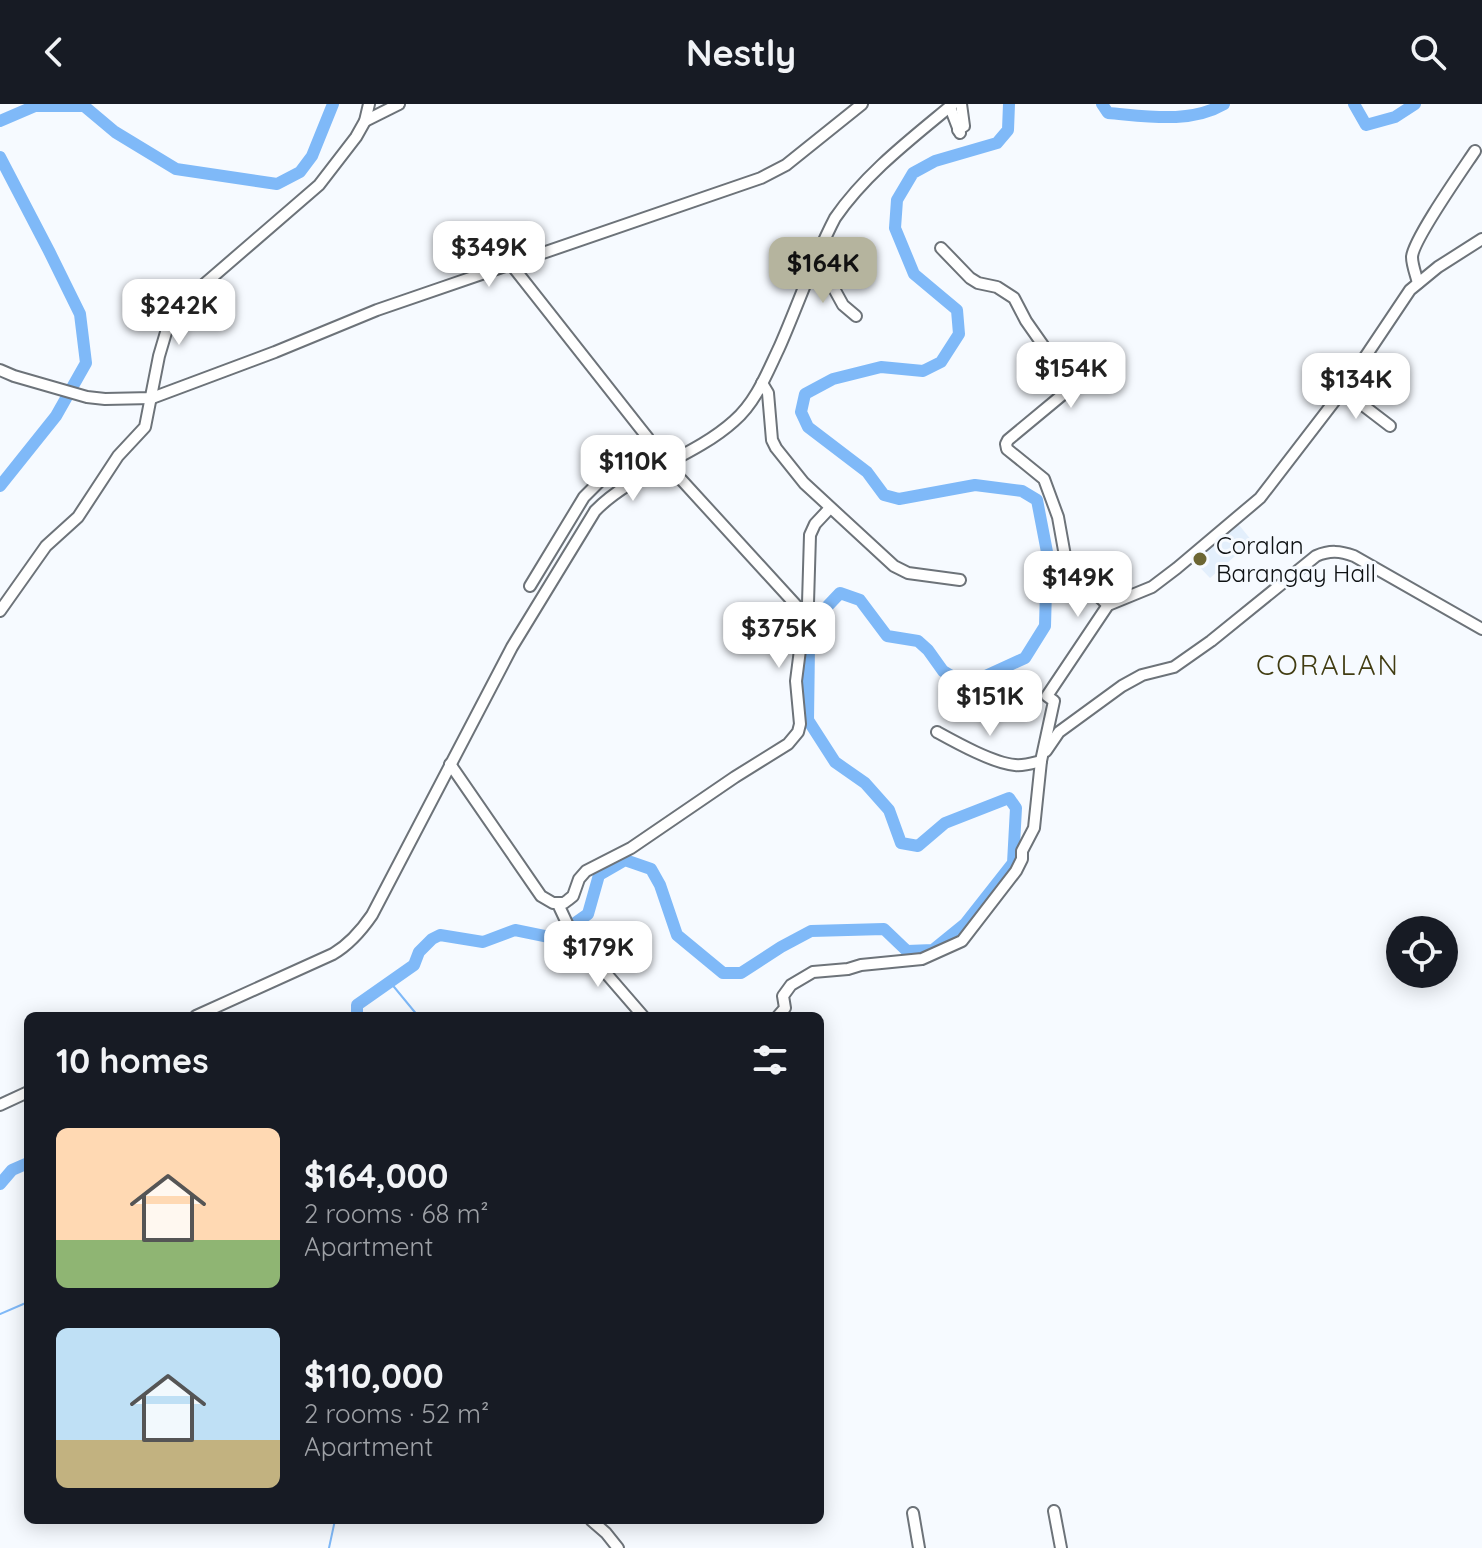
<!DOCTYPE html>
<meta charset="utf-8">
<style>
body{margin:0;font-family:Quicksand,sans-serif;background:#242831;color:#f1f3f6;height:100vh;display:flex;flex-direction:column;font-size:30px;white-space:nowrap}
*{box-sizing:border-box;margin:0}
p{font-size:26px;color:#9ea1a6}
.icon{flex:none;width:44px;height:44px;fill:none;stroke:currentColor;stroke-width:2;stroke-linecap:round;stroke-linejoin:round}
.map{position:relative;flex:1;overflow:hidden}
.details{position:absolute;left:24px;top:908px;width:800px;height:512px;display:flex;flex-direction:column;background:#171b24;border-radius:12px;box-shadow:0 4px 20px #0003}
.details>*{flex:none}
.controls{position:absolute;left:1386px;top:812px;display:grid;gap:16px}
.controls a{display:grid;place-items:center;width:72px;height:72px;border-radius:50%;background:#171b24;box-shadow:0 4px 20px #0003;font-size:40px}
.price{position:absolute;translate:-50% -68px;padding:0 18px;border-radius:16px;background:#fff;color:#222;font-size:26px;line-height:52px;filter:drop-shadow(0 2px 4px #0008)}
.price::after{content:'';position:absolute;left:50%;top:48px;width:24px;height:18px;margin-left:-12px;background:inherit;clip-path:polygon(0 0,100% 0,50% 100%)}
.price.on{background:#b5b49e;color:#111}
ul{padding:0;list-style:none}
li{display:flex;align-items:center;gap:24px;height:200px;padding:0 32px}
li span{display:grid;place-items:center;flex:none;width:224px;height:160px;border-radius:12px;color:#555}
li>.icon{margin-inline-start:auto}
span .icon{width:96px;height:96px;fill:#fffc;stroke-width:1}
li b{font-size:34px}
h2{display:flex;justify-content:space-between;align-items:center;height:96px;padding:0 32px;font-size:34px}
header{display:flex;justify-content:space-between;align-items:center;height:104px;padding:0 32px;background:#171b24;font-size:36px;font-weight:700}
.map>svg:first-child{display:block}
.built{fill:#e3effc}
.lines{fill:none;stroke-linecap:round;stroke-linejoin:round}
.stream{stroke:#7fb9f8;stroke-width:2}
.river{stroke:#7fb9f8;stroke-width:12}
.minor-casing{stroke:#6d7379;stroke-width:14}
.minor{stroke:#fff;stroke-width:10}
.poi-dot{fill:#6c6633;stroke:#f6faff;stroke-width:3}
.labels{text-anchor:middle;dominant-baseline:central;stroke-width:6;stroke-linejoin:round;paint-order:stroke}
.poi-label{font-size:24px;fill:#0e1113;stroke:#f6faff;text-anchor:start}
.quarter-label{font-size:28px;letter-spacing:2px;fill:#413c12;stroke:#f6faff}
</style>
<header><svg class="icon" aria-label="back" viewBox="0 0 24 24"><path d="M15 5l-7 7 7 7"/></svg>Nestly<svg class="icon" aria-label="search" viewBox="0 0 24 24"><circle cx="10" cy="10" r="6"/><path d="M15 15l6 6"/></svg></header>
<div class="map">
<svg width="1482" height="1444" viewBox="0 0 1482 1444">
<rect width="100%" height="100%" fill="#f6faff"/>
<!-- built -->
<path class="built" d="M1235,416L1252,437L1210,474L1190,453Z"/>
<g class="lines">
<!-- stream -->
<g class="stream">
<path d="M390,878L418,912"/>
<path d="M0,1210L28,1198"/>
<path d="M329,1444L335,1416"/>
</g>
<!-- river -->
<g class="river">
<path d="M1102,0L1108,9C1146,12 1190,20 1224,0"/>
<path d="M1354,0L1366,21L1395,13L1415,0"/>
<path d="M0,17L35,2H84L115,28L176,65L277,80L300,68L312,52L333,0"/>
<path d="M0,53L49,147L80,210L86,259L56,312L0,382"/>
<path d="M357,912V901L414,861L419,848L432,835L440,831L483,838L515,826L554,834L588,810L599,771L625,756L651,765L660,781L677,831L723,869H741L781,843L811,827L884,825L907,847L933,846L965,820L1013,759L1016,704L1009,694L945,719L918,742L901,739L889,706L865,679L835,658L808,616L809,543L821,509L840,489L860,496L887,532L918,537L928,546L943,567L966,581L1025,554L1045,522L1047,448L1037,396L1022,387L975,381L899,395L884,391L867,368L808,323L801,308L805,290L833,275L881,263L923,267L941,258L959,230L957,206L914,170L895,124L897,96L913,69L935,57L997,39L1008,26L1009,0"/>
<path d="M0,1080L12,1066L28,1059"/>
</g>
<!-- minor casing -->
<g class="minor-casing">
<g id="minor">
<path d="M950,3L960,29"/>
<path d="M365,17L399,0"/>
<path d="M958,26L964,22L961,0"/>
<path d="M941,144L970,174L978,179L997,183L1014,194L1026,217L1066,274L1067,284L1061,292L1008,336L1006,340L1007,345L1044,375L1058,413L1067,463L1108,501"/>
<path d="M510,159L640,324L648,334L647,346L629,363L620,366L601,376L584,393L530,482"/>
<path d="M812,164L832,181L843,201L856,212"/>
<path d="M1418,179C1416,171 1412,161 1412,153C1413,136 1463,65 1475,47"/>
<path d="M0,266L14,272L87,293L105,295L152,294L275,248L377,206L761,74L786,61L862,0"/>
<path d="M762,279L768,289L772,336L776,344L804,379L894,462L908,469L960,476"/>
<path d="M1343,286L1390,322"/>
<path d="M667,360L806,512"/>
<path d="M0,507L46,442L78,413L118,352L145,323L159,252L172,208L319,81L356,33L365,17L369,0"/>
<path d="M937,628C957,639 993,659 1015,661C1024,662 1033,659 1041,657"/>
<path d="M1046,647L1059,628L1122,582L1142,571L1174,563L1211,537L1316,452C1330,446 1340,447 1354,452L1482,525"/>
<path d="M450,660L541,792L553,799H564L568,796L573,792L579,775L586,767L631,744L735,673L788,640L798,628L800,620L796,577L801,538L808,499L810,431L815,420L830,404"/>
<path d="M558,800L572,830L643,912"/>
<path d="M196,912L333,850C350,840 361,827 372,811L512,543L595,407C633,368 693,354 734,317C756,298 767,269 779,244C798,201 813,156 835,114C866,69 911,35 953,0"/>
<path d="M778,912L785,904L783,892L791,881L813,868L848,865L861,861L922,855L962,837L1016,767L1022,755V747L1034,724L1041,657L1054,597L1047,592L1108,501L1152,483L1177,464L1260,394L1343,286L1410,186L1438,163L1482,135"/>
<path d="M0,1001L28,988"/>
<path d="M1054,1407L1061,1444"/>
<path d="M913,1409L919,1444"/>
<path d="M591,1416L606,1429L618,1444"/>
</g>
</g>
<!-- minor -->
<use href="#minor" class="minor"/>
</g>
<!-- markers -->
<circle class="poi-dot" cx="1200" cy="455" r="8"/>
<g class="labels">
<!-- poi labels -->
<g class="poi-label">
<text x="1216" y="441">Coralan<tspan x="1216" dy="28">Barangay Hall</tspan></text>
</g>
<!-- quarter labels -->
<g class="quarter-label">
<text x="1328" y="560">CORALAN</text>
</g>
</g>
</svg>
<div class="controls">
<a><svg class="icon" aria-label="locate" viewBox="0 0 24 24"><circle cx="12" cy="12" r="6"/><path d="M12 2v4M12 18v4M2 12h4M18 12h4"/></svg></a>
</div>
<b class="price" style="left:489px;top:185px">$349K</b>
<b class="price on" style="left:823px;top:201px">$164K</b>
<b class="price" style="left:179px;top:243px">$242K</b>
<b class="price" style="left:1071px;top:306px">$154K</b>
<b class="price" style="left:1356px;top:317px">$134K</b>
<b class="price" style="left:633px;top:399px">$110K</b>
<b class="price" style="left:1078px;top:515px">$149K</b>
<b class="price" style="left:779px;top:566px">$375K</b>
<b class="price" style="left:990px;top:634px">$151K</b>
<b class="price" style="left:598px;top:885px">$179K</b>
<section class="details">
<h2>10 homes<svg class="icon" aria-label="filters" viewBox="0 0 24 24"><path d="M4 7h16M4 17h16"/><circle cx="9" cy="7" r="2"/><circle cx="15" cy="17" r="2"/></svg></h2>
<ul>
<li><span style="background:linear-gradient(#ffd9b3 70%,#8fb573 0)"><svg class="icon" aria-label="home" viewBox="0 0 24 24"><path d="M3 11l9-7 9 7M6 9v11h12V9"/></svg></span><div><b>$164,000</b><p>2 rooms · 68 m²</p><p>Apartment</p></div></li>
<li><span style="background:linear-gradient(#bfe0f5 70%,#c2b280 0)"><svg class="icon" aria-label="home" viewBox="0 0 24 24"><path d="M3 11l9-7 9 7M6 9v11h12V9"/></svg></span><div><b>$110,000</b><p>2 rooms · 52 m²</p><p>Apartment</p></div></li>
</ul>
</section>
</div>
